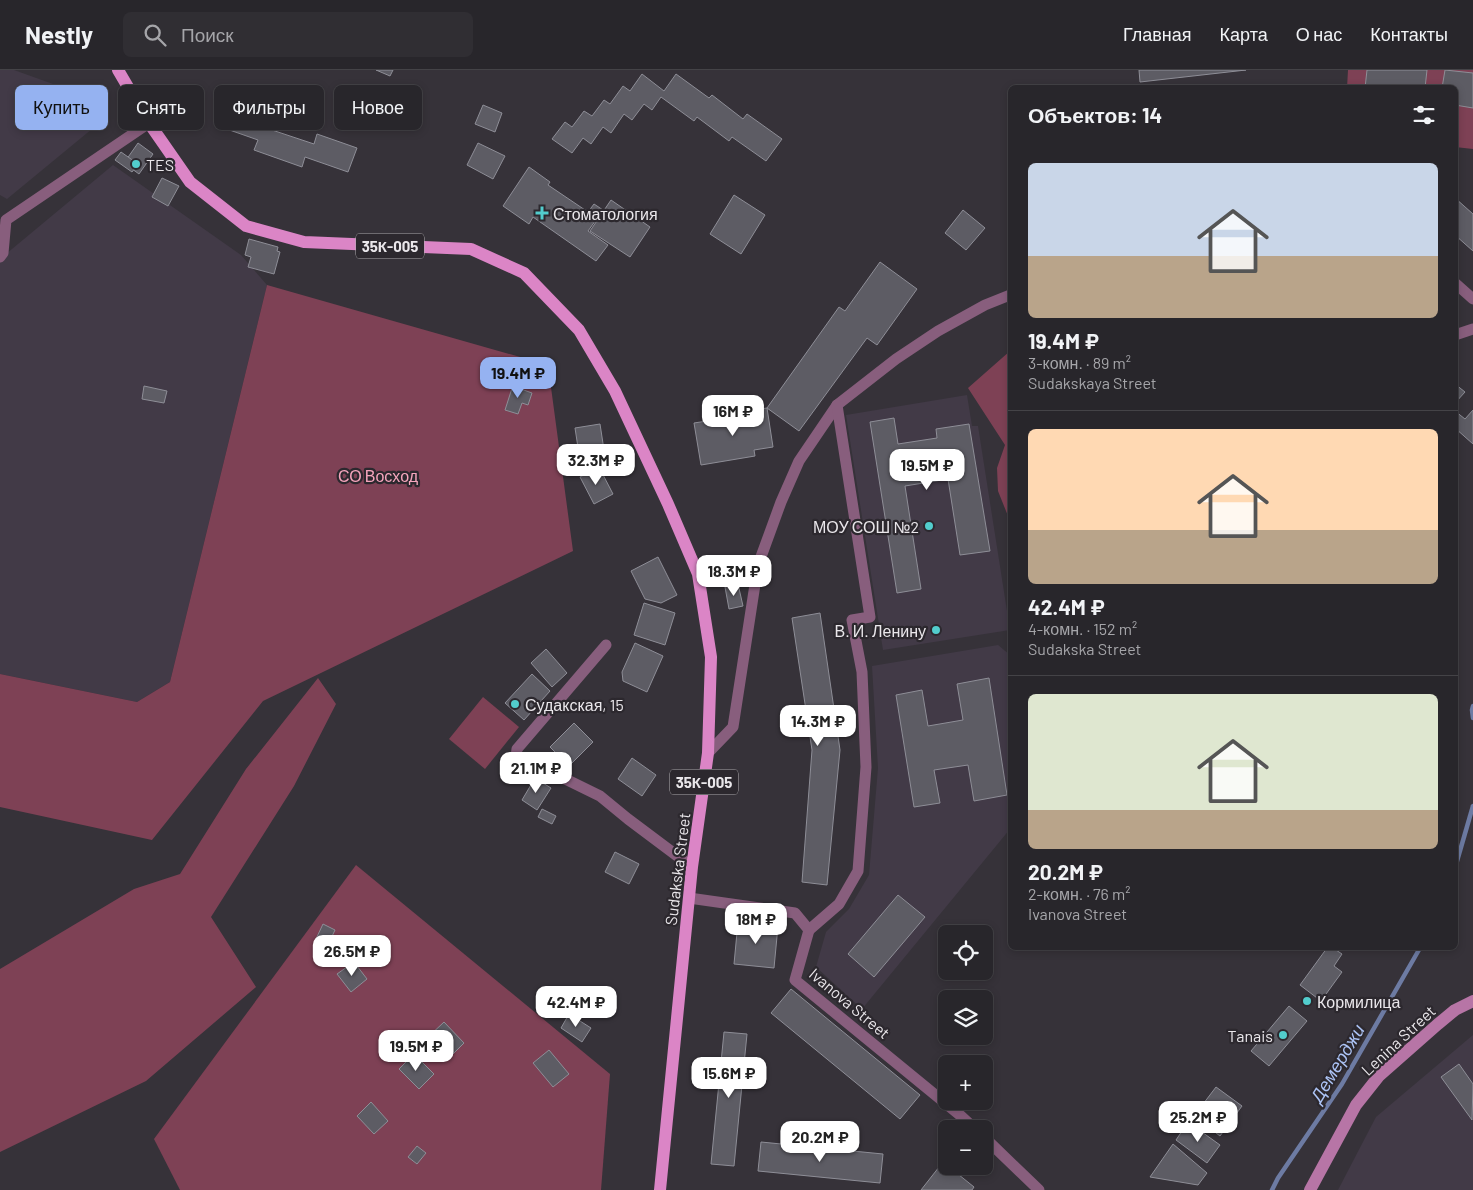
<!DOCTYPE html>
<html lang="ru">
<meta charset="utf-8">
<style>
body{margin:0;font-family:Barlow,sans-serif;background:#302e33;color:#f1f3f6;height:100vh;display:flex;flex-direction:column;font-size:19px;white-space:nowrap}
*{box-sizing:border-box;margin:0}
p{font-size:16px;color:#a5a5a9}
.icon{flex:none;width:28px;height:28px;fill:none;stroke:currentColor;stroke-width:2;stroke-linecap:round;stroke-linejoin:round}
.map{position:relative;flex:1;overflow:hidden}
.drawer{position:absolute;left:1008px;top:15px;width:450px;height:865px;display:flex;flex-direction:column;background:#28262b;border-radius:8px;box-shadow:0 2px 8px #0003,0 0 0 1px #444347}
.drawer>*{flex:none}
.banner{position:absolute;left:15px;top:15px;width:475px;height:45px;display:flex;gap:10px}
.fabs{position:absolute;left:938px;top:855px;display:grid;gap:10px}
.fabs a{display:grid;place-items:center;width:55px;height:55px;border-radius:8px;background:#28262b;box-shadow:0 2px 8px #0003,0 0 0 1px #444347;font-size:25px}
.price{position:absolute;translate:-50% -42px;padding:0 11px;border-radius:10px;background:#fff;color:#222;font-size:16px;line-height:32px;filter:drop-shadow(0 1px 2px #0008)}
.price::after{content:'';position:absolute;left:50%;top:30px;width:15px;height:11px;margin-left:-8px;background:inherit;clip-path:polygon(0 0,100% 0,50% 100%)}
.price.selected{background:#95b2f1;color:#111}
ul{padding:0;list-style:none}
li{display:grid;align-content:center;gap:10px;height:265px;padding:0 20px}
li+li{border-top:1px solid #444347}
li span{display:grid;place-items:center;height:155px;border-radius:8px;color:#555}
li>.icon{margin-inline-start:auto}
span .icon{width:90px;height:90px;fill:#fffc;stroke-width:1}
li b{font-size:21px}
h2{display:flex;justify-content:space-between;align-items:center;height:60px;padding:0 20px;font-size:21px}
.chip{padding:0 18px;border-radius:8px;background:#28262b;box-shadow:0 2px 8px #0003,0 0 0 1px #444347;font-size:18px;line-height:45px}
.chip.selected{background:#95b2f1;color:#111}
header{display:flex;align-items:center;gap:30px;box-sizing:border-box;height:70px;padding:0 25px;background:#28262b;border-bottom:1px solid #444347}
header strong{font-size:24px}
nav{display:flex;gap:28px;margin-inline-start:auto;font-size:18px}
.search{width:350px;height:45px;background:#302e33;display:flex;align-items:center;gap:12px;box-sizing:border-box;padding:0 18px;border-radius:8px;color:#a5a5a9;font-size:19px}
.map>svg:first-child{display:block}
.built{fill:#423a47}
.green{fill:#7e4155}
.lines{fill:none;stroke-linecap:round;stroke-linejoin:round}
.stream{stroke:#6d7ba3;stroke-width:4.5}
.building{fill:#5d5c64;stroke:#8e8e97}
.street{stroke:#885e7d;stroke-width:11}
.secondary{stroke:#b775a6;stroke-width:12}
.primary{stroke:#db85c6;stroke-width:12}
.poi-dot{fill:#52cdcd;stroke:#2c282e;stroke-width:2}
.labels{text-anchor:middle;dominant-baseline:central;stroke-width:4.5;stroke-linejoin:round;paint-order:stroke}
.shield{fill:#2c282e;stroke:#b1aeb2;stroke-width:1}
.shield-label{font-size:15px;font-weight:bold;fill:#eae7eb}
.poi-label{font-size:16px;fill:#eae7eb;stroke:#2c282e;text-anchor:start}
.park-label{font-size:16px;fill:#f6a5bd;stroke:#2c282e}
.street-label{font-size:16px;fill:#eae7eb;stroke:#2c282e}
.water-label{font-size:18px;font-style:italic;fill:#acc3f5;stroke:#2c282e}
</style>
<header>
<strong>Nestly</strong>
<div class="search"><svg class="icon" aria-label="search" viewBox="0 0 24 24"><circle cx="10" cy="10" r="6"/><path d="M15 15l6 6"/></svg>Поиск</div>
<nav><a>Главная</a><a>Карта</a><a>О нас</a><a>Контакты</a></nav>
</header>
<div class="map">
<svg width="1473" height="1120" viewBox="0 0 1473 1120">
<rect width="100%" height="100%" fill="#363239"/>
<!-- built -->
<g class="built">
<path d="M0,0H14L106,33L98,54L7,129L0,125Z"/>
<path d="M113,95L241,185L267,215L170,612L137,632L0,604V189Z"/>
<path d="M967,325L972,356H978L1010,560L883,580L846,345Z"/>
<path d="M998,575L1010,585V759L862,939L816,897L826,862L849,839L869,805L878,698L872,596Z"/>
<path d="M1473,965V1120H1338L1376,1047Z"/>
</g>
<!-- green -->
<g class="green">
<path d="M1348,0H1473V79L1455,77V18H1347Z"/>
<path d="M267,215L548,295L573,481L263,631L152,770L0,737V604L137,632L170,612Z"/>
<path d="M1010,281V448L1008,446L998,421L997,398L1005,375L968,318Z"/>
<path d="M318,608L336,634L294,716L211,847L256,917L146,1011L0,1082V899L134,819L180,804L246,699Z"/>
<path d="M483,627L519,657L485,699L449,669Z"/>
<path d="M356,795L610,1004L601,1120H180L154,1069Z"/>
</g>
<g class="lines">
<!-- stream -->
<g class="stream">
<path d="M1473,636L1472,640L1473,648"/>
<path d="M1455,798L1473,736"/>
<path d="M1272,1120L1278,1108L1342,1014L1420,878"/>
</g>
</g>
<!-- building -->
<g class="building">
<path d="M376,0H393L390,6Z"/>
<path d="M1139,0H1246L1140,12Z"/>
<path d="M1367,0H1427L1425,18H1365Z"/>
<path d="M1445,0L1473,3V38L1455,35V18H1442Z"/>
<path d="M642,4L664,21L676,4L709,28L712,25L743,49L747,44L782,69L766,91L732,67L729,71L697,47L694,51L661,27L652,40L644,34L632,50L624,44L611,63L603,57L591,74L583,68L572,83L552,69L565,52L572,57L584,41L592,46L604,30L610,34L623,16L630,21Z"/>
<path d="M231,29L271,43L266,58L314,74L317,64L357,78L348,102L305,87L302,97L254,80L258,70L221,57Z"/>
<path d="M483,35L502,43L495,62L475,54Z"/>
<path d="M138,73L153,84L139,104L124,93Z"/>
<path d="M478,73L505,86L493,109L467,95Z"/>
<path d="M121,82L138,94L132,102L115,90Z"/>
<path d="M529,97L550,112L548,115L588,142L594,134L603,140L588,161L608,175L596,191L533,147L529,154L503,136Z"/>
<path d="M162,108L179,116L168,136L152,127Z"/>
<path d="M734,125L765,145L741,184L710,164Z"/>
<path d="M1455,128L1473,144V181L1455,165Z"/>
<path d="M611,130L650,157L630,187L590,161Z"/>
<path d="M963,140L985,158L966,180L945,163Z"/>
<path d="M249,169L278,177L277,181L280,182L274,204L248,197L251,187L245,185Z"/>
<path d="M880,192L917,219L877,275L867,268L799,361L767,338L839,237L845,241Z"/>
<path d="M514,312L522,315L521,319L532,323L528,335L522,333L518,344L505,340Z"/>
<path d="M1455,314L1465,322L1455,333Z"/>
<path d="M144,316L167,321L164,333L142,329Z"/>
<path d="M767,338L773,377L754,380L755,386L701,395L694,353L746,345V341Z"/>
<path d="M1473,340V374L1455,358V341L1465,349Z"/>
<path d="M894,348L898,374L937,368L936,359L969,354L990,481L960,485L948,409L905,416L921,519L897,523L870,352Z"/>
<path d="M600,354L604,380L579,384L575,358Z"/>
<path d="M599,397L613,424L594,434L580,407Z"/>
<path d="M658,487L677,525L661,533L645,529L631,501Z"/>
<path d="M738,514L743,536L729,539L725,517Z"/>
<path d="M644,533L675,543L665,575L634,565Z"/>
<path d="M820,543L840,680L827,815L802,812L812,680L792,548Z"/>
<path d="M635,573L663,586L647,622L623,611L622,602Z"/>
<path d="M546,579L567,603L552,617L531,593Z"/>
<path d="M532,604L550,621L524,650L505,633Z"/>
<path d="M989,608L1007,725L974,731L968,695L934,700L940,733L914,737L896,625L922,620L928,656L963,650L957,614Z"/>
<path d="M574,653L593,672L569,696L550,677Z"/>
<path d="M632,688L656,705L642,726L618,709Z"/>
<path d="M535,708L551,718L537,740L522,730Z"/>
<path d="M542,739L556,746L552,754L538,747Z"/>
<path d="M615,782L639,794L629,814L605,802Z"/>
<path d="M898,825L925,847L874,907L848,884Z"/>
<path d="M738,852L778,856L774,898L734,894Z"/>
<path d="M323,854L335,860L327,877L315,871Z"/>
<path d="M1327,878H1333L1342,884L1334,896L1342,902L1321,931L1300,915Z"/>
<path d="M354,892L367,909L351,922L337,904Z"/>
<path d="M791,919L920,1025L900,1049L771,943Z"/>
<path d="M1289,936L1307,951L1269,996L1251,981Z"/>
<path d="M569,944L591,958L582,972L561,958Z"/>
<path d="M444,952L464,973L446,991L426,969Z"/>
<path d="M724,962L747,964L734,1096L711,1094Z"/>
<path d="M549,980L569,1004L553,1017L533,993Z"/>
<path d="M414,984L434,1004L419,1019L399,999Z"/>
<path d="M1459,994L1473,1014L1472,1050L1441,1007Z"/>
<path d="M1216,1017L1242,1036L1220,1066L1194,1046Z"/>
<path d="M371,1032L388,1051L374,1064L357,1046Z"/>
<path d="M1188,1052L1220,1075L1207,1093L1176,1070Z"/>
<path d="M761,1072L883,1084L880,1113L758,1101Z"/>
<path d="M1173,1074L1207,1103L1198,1115L1150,1107Z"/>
<path d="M417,1076L426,1083L417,1094L408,1087Z"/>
<path d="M943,1092L974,1117L972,1120H921Z"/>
</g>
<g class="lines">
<!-- street -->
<g class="street">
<path d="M0,187L3,183L6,150L149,53"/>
<path d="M1455,213L1473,229"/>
<path d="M1455,265L1473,259"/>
<path d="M606,575L517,679L516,687L521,692L549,701L600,726L628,749L692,797"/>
<path d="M708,683L733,657L758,495L781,432L799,391L837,335L896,289L938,261L985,235L1010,225"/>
<path d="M689,828L795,843L809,860L795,910L961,1046L975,1059"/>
<path d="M809,860L839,834L858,801L866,697L862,602L852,550L870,547L837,335"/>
<path d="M984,1067L1039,1120"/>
</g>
<!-- secondary -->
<path class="secondary" d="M1310,1120L1356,1035L1379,1006L1438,954L1455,940L1473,931"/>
<!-- primary -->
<path class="primary" d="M118,0L149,53L190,112L246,156L304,172L471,179L524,203L579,260L615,321L668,434L698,504L711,587L708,683L692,797L660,1120"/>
</g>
<!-- markers -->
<g class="poi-dot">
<circle cx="136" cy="94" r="5"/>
<path d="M539.5 135.5h5v5h5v5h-5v5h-5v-5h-5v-5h5z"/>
<circle cx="929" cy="456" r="5"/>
<circle cx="936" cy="560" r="5"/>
<circle cx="515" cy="634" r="5"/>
<circle cx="1307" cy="931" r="5"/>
<circle cx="1283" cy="965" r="5"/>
</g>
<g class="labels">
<!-- shield labels -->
<g class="shield">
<rect x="356" y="163.5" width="68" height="25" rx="4"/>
<rect x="670" y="699.5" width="68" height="25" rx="4"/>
</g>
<g class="shield-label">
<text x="390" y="176">35К-005</text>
<text x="704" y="712">35К-005</text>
</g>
<!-- poi labels -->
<g class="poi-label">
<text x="146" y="94">TES</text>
<text x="553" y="143">Стоматология</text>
<text x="919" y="456" text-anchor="end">МОУ СОШ №2</text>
<text x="926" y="560" text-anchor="end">В. И. Ленину</text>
<text x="525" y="634">Судакская, 15</text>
<text x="1317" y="931">Кормилица</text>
<text x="1273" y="965" text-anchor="end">Tanais</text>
</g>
<!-- park labels -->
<g class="park-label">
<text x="378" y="405">СО Восход</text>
</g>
<!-- street labels -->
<g class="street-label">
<text transform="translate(677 799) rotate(-83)">Sudakska Street</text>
<text transform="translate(850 933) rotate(40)">Ivanova Street</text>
<text transform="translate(1398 970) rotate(-43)">Lenina Street</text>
</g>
<!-- water labels -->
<g class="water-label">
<text transform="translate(1337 993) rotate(-59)">Демерджи</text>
</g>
</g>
</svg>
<div class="fabs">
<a><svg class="icon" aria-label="locate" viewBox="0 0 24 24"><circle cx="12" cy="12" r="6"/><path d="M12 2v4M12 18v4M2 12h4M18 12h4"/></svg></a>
<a><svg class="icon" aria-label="layers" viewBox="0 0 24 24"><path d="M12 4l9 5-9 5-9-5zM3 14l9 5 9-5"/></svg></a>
<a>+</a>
<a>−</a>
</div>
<b class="price selected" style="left:518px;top:329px">19.4M ₽</b>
<b class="price" style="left:733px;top:367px">16M ₽</b>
<b class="price" style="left:596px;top:416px">32.3M ₽</b>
<b class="price" style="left:927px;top:421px">19.5M ₽</b>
<b class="price" style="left:734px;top:527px">18.3M ₽</b>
<b class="price" style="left:818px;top:677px">14.3M ₽</b>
<b class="price" style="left:536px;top:724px">21.1M ₽</b>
<b class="price" style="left:756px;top:875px">18M ₽</b>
<b class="price" style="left:352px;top:907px">26.5M ₽</b>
<b class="price" style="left:576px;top:958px">42.4M ₽</b>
<b class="price" style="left:416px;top:1002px">19.5M ₽</b>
<b class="price" style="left:729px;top:1029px">15.6M ₽</b>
<b class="price" style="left:1198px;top:1073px">25.2M ₽</b>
<b class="price" style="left:820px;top:1093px">20.2M ₽</b>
<div class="banner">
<a class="chip selected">Купить</a>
<a class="chip">Снять</a>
<a class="chip">Фильтры</a>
<a class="chip">Новое</a>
</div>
<section class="drawer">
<h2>Объектов: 14<svg class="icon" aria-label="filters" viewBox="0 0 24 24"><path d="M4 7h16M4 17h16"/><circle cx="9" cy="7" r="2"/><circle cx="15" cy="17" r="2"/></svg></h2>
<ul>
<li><span style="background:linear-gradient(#c9d6e8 60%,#b9a48a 0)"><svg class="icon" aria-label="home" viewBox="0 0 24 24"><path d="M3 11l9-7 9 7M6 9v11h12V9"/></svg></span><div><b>19.4M ₽</b><p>3-комн. · 89 m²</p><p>Sudakskaya Street</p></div></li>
<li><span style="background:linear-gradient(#ffd9b3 65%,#b9a48a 0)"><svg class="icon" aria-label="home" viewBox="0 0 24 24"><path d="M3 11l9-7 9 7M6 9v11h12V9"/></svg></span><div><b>42.4M ₽</b><p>4-комн. · 152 m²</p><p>Sudakska Street</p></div></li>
<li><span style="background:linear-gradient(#dfe7d0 75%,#b9a48a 0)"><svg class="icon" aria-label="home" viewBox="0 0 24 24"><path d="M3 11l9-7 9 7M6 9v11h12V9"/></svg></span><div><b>20.2M ₽</b><p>2-комн. · 76 m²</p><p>Ivanova Street</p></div></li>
</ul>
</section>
</div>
